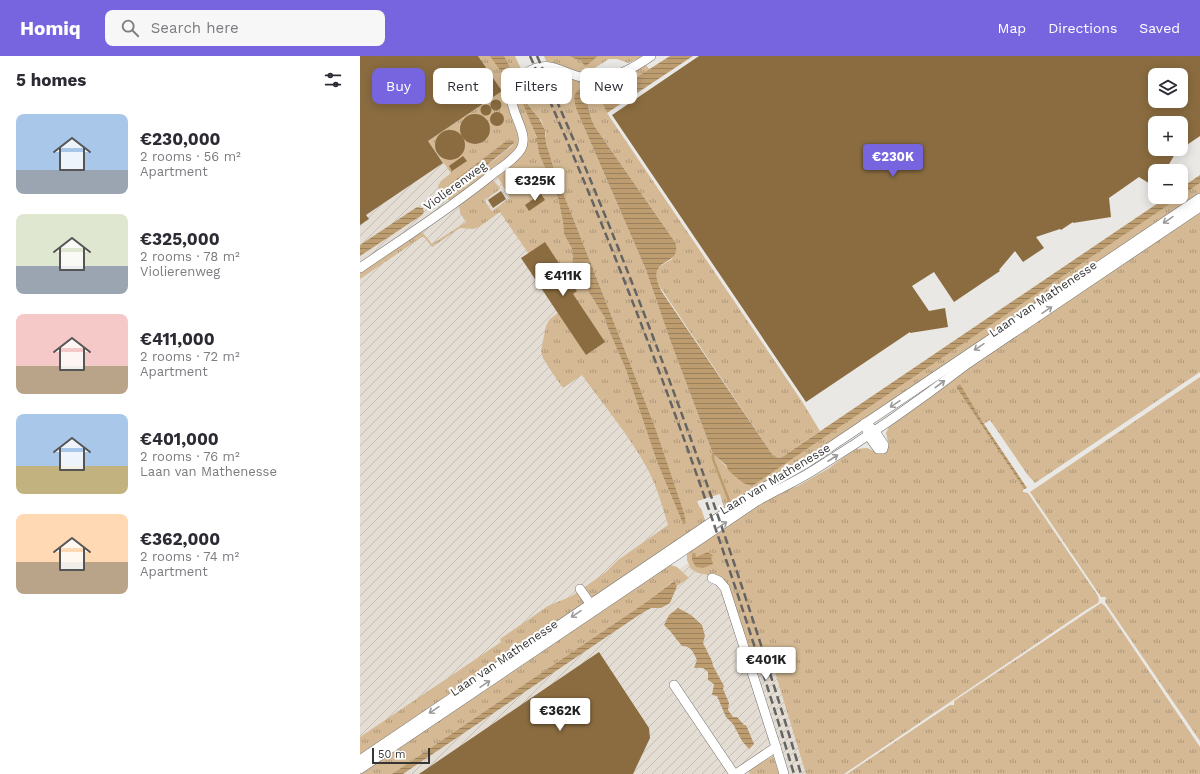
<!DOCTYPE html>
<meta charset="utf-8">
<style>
body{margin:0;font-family:"Work Sans",sans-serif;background:#f7f7f7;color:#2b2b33;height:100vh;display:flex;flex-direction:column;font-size:15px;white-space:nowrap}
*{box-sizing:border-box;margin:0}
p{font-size:13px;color:#7c7c81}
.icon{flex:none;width:22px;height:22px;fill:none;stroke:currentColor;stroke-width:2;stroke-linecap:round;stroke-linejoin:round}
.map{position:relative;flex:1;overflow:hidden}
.drawer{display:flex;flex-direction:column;background:#fff;width:360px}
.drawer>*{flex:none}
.top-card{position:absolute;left:12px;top:12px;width:380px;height:36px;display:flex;gap:8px}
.controls{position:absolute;left:788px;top:12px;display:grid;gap:8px}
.controls a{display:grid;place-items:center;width:40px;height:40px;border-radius:8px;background:#fff;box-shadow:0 2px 10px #0003;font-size:20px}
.scale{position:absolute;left:12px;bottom:10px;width:58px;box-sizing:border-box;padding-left:4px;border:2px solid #363534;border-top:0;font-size:11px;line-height:14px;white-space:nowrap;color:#363534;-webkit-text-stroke:3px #fff;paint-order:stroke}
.price{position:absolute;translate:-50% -34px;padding:0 9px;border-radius:4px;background:#fff;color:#222;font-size:13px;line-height:26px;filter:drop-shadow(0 1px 2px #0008)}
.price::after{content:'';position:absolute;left:50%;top:24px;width:12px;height:9px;margin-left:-6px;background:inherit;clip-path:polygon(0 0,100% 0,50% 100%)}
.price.selected{background:#7665df;color:#fff}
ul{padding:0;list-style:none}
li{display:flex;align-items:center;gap:12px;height:100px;padding:0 16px}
li span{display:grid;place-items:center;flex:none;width:112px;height:80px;border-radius:8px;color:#555}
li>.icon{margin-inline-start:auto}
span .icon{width:48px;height:48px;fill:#fffc;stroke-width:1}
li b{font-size:17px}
h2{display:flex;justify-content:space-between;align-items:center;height:48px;padding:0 16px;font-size:17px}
.tag{padding:0 14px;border-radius:8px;background:#fff;box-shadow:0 2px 10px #0003;font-size:14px;line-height:36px}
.tag.selected{background:#7665df;color:#fff}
header{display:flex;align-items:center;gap:24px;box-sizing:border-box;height:56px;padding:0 20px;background:#7665df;color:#fff}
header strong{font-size:19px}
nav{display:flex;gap:22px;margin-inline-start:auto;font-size:14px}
.search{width:280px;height:36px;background:#f7f7f7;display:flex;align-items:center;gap:10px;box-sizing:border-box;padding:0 14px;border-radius:8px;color:#7c7c81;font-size:15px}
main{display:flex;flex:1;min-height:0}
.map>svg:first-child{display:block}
.industrial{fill:url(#industrial-furrows)}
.grass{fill:url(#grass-tufts);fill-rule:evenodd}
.water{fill:url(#water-rules)}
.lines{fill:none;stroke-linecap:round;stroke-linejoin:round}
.stream{stroke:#bd9d70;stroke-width:2.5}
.building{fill:#8a6c40;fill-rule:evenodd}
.minor-casing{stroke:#767471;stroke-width:10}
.minor{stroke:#fff;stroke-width:9}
.rail{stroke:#656462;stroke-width:2.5;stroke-dasharray:8 4;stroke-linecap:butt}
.oneway{stroke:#9a9a9a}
.labels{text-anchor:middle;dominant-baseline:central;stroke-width:4;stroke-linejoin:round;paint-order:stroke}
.street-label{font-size:12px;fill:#363534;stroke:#fff}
</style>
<header>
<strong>Homiq</strong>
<div class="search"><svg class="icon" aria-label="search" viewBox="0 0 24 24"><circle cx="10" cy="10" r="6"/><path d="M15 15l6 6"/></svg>Search here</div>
<nav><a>Map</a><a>Directions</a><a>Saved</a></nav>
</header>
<main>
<section class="drawer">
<h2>5 homes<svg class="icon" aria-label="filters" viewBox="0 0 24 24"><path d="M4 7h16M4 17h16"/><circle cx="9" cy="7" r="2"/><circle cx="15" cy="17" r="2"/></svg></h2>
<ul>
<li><span style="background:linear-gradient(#a9c7e8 70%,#9aa5b1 0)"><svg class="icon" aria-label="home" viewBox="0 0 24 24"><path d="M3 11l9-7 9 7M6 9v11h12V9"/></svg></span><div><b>€230,000</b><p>2 rooms · 56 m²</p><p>Apartment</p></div></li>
<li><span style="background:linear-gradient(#dfe7d0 65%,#9aa5b1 0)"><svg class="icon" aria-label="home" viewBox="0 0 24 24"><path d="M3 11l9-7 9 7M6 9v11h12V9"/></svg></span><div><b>€325,000</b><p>2 rooms · 78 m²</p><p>Violierenweg</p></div></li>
<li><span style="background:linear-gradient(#f6c9c9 65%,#b9a48a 0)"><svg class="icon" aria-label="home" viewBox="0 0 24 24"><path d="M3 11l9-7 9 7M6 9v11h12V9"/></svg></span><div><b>€411,000</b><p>2 rooms · 72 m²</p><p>Apartment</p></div></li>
<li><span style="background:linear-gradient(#a9c7e8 65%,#c2b280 0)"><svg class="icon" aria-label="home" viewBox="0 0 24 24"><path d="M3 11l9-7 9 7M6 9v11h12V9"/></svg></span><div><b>€401,000</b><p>2 rooms · 76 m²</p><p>Laan van Mathenesse</p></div></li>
<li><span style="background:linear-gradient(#ffd9b3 60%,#b9a48a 0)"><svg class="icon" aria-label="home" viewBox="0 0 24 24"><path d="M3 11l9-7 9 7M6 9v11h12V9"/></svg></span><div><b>€362,000</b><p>2 rooms · 74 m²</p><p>Apartment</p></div></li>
</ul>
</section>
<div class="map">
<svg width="840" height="718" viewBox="0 0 840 718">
<defs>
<pattern id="industrial-furrows" width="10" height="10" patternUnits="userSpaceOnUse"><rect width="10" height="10" fill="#e4ddd4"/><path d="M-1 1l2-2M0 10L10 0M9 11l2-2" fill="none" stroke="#c4beb7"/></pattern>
<pattern id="grass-tufts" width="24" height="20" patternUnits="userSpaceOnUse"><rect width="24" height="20" fill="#d4b994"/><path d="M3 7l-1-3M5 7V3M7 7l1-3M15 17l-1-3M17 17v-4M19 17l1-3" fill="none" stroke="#ad977a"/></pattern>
<pattern id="water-rules" width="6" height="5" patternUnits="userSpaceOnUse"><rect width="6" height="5" fill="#bd9d70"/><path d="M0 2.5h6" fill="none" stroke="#9a815d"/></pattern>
</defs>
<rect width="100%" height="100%" fill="#eae8e5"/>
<!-- industrial -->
<g class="industrial">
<path d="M0,0H130L317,475L0,691Z"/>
<path d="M390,466L468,718H13L136,635Z"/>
</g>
<!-- grass -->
<g class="grass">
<path d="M118,0H155L162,15L154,23L159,86L156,94L150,99L92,144H88L82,139L78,130L81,125L91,117L68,85L142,35ZM154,85V87L152,90L91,139L86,132L145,86Z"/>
<path d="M184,0H209L226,8L238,0H281L282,1L268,7L257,3H249L225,18L186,5Z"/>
<path d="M285,8L290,14L241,44L247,57L443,347L460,375L422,401L418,402L412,398L298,228C293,213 300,210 312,203L315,186L235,71C230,61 228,52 227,41L223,38L217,55L286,214L310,284L353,398C364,407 372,417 383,427L467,377L840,127V140L453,401L365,455L360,438L337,445L340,452H341L346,467L0,700V681L141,586L140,583L188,550L212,540L246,516L258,504L308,469C302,450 297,430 287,412C269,379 244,350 222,319L203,332L191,315L183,302L181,295L186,270L189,264L205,251L140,156L119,171L113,173L100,172L72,191L64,181H62L0,223V216L60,176L63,177L72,188L106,166L100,157L99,149L132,123L140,132L139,134L124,144L131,154L132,155L150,142L137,120L160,100L156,42C157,30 159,27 169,20L175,36L198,26L193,13L229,27L238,39L244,41L268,25L272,20L274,16ZM161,41L165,42L172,54L181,64L186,77V87L195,116L295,371L326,467L323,468L297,406L266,314L247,270L245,262L212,202V193L204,178L203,166L198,142L179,98L177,86H175L177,83Z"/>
<path d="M840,155V316L675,427L667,418L630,364L624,368L600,329L596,331L664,433L662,436L668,437L738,540L739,544L738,547L726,554L484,718H446L411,603L394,610L367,530L349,519L338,517L331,513L327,504V497L411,439L438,430L469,412L491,396L497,393L507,392L519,397L529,390L526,377L530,368L590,324Z"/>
<path d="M840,321V685L745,546L746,541H741L670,436Z"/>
<path d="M311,509L317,511L329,522L317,530L313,525L285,547L32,718H0V716L306,510Z"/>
<path d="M741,547L745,550L840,691V718H487L590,649H594V645Z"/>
<path d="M413,700L419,718H390L388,715Z"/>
</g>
<!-- water -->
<g class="water">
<path d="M130,0H144L152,16L149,18L150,19L144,20Z"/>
<path d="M209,0H238L226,10L224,9L222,6Z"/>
<path d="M310,0H333L247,57L241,44Z"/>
<path d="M220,33H223V38L227,41C228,52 230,61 235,71L315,186C324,212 282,199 302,236L412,398L418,402L422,401L807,141H820L392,430L383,427L369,415L366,409L353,398L310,284L286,214L217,55C215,47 211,38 220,33Z"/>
<path d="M162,39L172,54L179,62L185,74L186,87L195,116L295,371L324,457L326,467L323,468L297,406L266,314L247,270L245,262L213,210L212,193L204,178L203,166L198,142L179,98L177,86H175V83L177,82L161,43L160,40Z"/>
<path d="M149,85H154V87L91,139L86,136V132L90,128L145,86Z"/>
<path d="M840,119V127L821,140V132Z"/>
<path d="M57,151L63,152L64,156L62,159L0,200V189Z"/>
<path d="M600,328L624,368L667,432L664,433L596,331Z"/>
<path d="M348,496L350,498H352L353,500L351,501L353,508L343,512L336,511L332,504V498L335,497L336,501Z"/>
<path d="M314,525L317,530L310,547L301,552H291L279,559L43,718H32L285,547Z"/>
<path d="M318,552L331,559L342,569L345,580L343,587L352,605L353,610L364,630L363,633L369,647L368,654L373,661H377L384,669H386L394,688L389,693L382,685L373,668L366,661L357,640L352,639L354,628L348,624V616L343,612H334L337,604C333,596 331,590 322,590L310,575L304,569L309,559Z"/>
</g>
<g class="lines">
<!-- stream -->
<path class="stream" d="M353,398V403L370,447"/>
</g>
<!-- building -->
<g class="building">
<path d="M0,0H118L142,35L68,85L83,107L6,159L9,163L0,169Z"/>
<path d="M339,0H840V80L821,93V67H795V93H821L814,97L815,98L805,115H795V131L779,121L749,142L751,161L713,167V166L701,174L700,173L676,181L684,192L663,206L655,195L639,214L640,215L594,246L574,216L552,230L569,255L585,252L588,271L550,277V276L446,346L252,59ZM795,19H821V45H795Z"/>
<circle cx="136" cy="49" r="5.5"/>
<circle cx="126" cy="54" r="5.5"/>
<circle cx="137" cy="63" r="7"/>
<circle cx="115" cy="73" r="15"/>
<circle cx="90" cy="89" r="15"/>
<path d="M103,100L107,105L92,115L89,110Z"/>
<path d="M141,135L146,143L133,152L128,144Z"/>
<path d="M181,138L185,144L169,155L165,149Z"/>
<path d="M185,186L217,235L213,238L245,286L226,299L161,202Z"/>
<path d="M239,596L289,672L290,682L273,718H59Z"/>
</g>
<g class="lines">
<!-- minor casing -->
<g class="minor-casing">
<g id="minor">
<path d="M0,212C45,181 91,152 134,117C142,111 155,103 161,93C173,71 131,43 165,18C191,0 202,20 227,22C252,25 272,13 291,0"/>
<path d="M505,367L514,374L524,389L523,393H518L508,379Z"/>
<path d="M352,522L359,525L365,532L416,691L376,718"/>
<path d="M220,533L234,553"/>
<path d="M314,629L374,718"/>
<path d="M416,691L424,718"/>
<path d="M0,704L365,457L403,432L448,406L840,142"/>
<path d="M0,713L397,445C416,434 435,426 454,414C506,382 558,346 607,308L840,151"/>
</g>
</g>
<!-- minor -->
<use href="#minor" class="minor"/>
<!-- rail -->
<g class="rail">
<path d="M170,0C274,233 361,473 434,718"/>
<path d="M177,0C281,233 368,474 441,718"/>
</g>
</g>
<!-- one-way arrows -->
<defs><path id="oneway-shaft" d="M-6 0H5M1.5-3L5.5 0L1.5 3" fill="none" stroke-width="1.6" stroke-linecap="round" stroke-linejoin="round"/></defs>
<g class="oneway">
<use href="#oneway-shaft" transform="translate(808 164) rotate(146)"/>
<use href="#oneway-shaft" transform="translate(687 254) rotate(-34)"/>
<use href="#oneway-shaft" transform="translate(619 291) rotate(146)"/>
<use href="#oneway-shaft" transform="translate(580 328) rotate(-37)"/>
<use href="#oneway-shaft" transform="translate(535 348) rotate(146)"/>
<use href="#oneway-shaft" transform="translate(473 402) rotate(-33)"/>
<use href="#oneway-shaft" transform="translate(362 469) rotate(-34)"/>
<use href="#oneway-shaft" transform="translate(216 558) rotate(146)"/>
<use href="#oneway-shaft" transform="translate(125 628) rotate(-34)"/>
<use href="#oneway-shaft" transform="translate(74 654) rotate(146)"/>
</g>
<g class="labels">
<!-- street labels -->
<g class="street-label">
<text transform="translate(95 130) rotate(-36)">Violierenweg</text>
<text transform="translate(683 243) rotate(-34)">Laan van Mathenesse</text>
<text transform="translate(415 423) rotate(-31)">Laan van Mathenesse</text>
<text transform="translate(144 602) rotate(-34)">Laan van Mathenesse</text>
</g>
</g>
</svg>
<div class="controls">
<a><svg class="icon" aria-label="layers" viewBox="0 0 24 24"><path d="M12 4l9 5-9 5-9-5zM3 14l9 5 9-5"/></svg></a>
<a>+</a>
<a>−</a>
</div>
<div class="scale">50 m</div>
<b class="price selected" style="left:533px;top:122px">€230K</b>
<b class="price" style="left:175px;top:146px">€325K</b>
<b class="price" style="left:203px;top:241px">€411K</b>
<b class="price" style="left:406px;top:625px">€401K</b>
<b class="price" style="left:200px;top:676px">€362K</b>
<div class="top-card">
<a class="tag selected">Buy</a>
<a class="tag">Rent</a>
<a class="tag">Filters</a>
<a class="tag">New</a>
</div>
</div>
</main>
